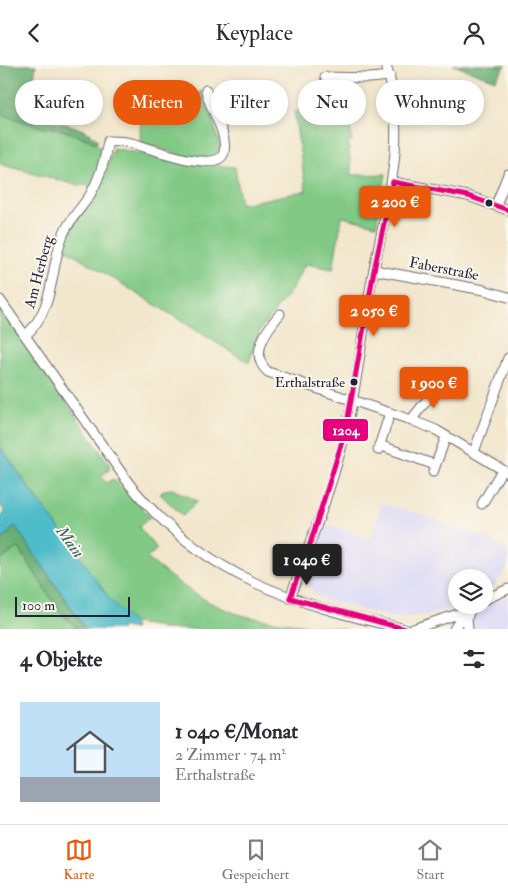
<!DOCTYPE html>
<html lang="de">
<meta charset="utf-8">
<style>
body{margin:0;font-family:"IM FELL Double Pica",serif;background:#f7f7f7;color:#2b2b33;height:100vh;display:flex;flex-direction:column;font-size:19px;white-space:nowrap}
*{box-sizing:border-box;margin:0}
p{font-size:16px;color:#7c7c81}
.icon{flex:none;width:28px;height:28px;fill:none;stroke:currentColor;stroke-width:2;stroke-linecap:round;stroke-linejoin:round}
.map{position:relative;height:564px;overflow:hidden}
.drawer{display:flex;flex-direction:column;background:#fff;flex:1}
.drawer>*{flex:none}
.top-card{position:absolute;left:15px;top:15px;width:479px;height:45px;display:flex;gap:10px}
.buttons{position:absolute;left:448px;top:504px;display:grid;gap:10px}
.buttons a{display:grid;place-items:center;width:45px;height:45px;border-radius:50%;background:#fff;box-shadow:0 2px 8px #0003;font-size:25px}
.scale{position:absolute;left:15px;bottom:12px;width:115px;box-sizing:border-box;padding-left:5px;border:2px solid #22223b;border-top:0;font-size:14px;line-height:18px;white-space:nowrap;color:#22223b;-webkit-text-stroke:4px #fbf7ec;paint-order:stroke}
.price{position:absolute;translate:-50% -42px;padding:0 11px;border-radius:5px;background:#ea580c;color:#fff;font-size:16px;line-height:32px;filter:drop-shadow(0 1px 2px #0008)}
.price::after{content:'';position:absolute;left:50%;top:30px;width:15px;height:11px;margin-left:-8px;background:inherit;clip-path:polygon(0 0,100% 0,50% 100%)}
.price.active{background:#222;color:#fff}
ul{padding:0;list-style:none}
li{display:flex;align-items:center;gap:15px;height:125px;padding:0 20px}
li span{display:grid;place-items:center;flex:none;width:140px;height:100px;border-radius:0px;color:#555}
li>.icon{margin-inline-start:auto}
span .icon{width:60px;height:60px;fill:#fffc;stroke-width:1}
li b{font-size:21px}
h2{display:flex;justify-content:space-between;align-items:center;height:60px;padding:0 20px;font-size:21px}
.tag{padding:0 18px;border-radius:22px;background:#fff;box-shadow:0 2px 8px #0003;font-size:18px;line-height:45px}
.tag.active{background:#ea580c;color:#fff}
header{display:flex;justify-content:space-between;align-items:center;height:65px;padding:0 20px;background:#fff;font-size:22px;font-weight:600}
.tabs{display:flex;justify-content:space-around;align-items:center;height:70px;border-top:1px solid #e1e1e2;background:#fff;font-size:14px;color:#7c7c81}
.tabs a{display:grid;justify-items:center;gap:2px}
.tabs .active{color:#ea580c}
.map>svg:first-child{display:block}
.built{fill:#d9d7f8}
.green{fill:#81c985;stroke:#527660}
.forest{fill:#68ad72;stroke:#456856}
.water{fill:#4fbcc9;stroke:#386f82}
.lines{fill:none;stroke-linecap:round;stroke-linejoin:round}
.minor-casing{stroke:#6b676e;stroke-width:11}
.minor{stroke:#fff;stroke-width:9}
.bus-1-casing{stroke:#fbf7ec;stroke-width:9}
.bus-1{stroke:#e5007d;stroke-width:5}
.bus-dot{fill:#22223b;stroke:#fbf7ec;stroke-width:2}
.labels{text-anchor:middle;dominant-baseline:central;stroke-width:4;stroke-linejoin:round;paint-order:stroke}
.bus-label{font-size:14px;fill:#22223b;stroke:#fbf7ec;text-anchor:end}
.street-label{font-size:15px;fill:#22223b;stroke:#fbf7ec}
.water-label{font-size:16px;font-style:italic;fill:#32586d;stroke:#fbf7ec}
.line-badge{stroke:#fbf7ec;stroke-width:2}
.badge-label{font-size:14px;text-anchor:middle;font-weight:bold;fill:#fff}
</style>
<header><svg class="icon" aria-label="back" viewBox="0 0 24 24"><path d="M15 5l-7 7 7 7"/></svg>Keyplace<svg class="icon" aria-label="person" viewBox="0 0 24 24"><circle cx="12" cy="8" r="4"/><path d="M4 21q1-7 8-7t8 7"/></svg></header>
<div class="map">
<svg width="508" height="564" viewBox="0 0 508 564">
<rect width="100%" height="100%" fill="#fbf7ec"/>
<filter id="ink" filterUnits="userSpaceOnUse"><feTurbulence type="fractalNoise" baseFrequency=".02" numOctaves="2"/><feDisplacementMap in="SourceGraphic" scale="10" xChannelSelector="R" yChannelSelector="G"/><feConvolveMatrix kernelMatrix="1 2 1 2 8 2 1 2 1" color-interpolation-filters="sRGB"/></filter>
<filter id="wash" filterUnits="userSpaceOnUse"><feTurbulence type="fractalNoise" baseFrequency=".0096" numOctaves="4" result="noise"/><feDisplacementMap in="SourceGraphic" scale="20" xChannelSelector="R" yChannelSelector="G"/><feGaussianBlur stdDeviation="1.12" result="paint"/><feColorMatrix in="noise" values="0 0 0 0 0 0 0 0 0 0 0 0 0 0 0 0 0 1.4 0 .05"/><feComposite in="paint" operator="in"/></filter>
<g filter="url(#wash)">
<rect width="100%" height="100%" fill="#f2e6cc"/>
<!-- built -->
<g class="built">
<path d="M382,439L426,451L487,474L508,485V501L495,521L484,527V512H456V540L431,550L393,553L319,533L303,516L322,457L371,474Z"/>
<path d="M508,531V564H475L472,559L475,550L484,541Z"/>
</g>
<!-- green -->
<g class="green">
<path d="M201,26L213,55L221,85L218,91C198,99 160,83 140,77L141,33H191Z"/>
<path d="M320,42L322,48L348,46L352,76L348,77L352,110L386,109L376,160L342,152L333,204L305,199L292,224L260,265L249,298L64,183L71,161L95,129L105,110L113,83L188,98L235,102L241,139L306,126L294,47Z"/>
<path d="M0,49L75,69L96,78L103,85L102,95L90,121L72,119L0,98Z"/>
<path d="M0,242L109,399V405L101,411L106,418L113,414L130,429L150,452L139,462L157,484L147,493C177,518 210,543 249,552C280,558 313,560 344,564H160L157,561L133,558L112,538L0,382Z"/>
<path d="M172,424L198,436L183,451L160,429L164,425Z"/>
<path d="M18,482L59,546L78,564H0V496Z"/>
</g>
<!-- forest -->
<g class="forest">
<path d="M0,0H36L34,15L25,24L24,30L29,33L41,29L49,31L53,56C70,60 85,63 98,75L96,78L56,62L44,63L0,49Z"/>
<path d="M453,0H506L495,15Z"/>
<path d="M15,461L83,561L86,564H78L59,546L18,482L0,496V477Z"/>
</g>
<!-- water -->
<path class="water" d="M0,382L112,537L133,558L135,564L120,561L122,564H86L15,461L0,477V453L5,447L0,440Z"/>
</g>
<g filter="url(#ink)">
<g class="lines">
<!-- minor casing -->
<g class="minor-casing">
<g id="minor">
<path d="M325,12L370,13L390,11"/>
<path d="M393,117L468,131L508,145"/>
<path d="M496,140L508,109"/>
<path d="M374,205L484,225L508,232"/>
<path d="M0,235L130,420C206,513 292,538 405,564"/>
<path d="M280,249C267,264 248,290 268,307L411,355L436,365L508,408"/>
<path d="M26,270C54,244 50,209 61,175C67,157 80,145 90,130C100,113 105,95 108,76C116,76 124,76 131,78C146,81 219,111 224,87C228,66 209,44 206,25"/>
<path d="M411,355L439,320"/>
<path d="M379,380L435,400"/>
<path d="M378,385L390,348"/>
<path d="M474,387L508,293"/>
<path d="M433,407L446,372"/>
<path d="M482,439L502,405"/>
<path d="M290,533C310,478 332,422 346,365C359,312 363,257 374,204C388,133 408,72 386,0"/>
<path d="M484,535L508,524"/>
<path d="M413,564L470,545"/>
<path d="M454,564L462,552L476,540"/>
<path d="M468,564L467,553L470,545"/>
</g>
</g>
<!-- minor -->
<use href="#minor" class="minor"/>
<!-- bus-1 casing -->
<g class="bus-1-casing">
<g id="bus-1">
<path d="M393,117L468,131L508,145"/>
<path d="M290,533L310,479L346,364L374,205L393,117"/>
<path d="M290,533L405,564"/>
</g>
</g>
<!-- bus-1 -->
<use href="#bus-1" class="bus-1"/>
</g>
</g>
<!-- markers -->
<g class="bus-dot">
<circle cx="489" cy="138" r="4.5"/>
<circle cx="354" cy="317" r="4.5"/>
</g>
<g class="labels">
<!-- bus labels -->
<g class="bus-label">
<text x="345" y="317">Erthalstraße</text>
</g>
<!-- street labels -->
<g class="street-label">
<text transform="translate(444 204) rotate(11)">Faberstraße</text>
<text transform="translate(39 207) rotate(-75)">Am Herberg</text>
</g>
<!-- water labels -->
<g class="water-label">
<text transform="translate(70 477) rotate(54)">Main</text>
</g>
</g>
<rect class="line-badge" x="322" y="353" width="47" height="24" rx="5" fill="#e5007d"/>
<g class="badge-label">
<text x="346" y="370">1204</text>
</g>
</svg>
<div class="buttons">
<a><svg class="icon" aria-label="layers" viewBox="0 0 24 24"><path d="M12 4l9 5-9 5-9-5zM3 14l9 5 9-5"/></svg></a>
</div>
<div class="scale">100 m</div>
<b class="price" style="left:395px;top:163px">2 200 €</b>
<b class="price" style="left:374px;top:272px">2 050 €</b>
<b class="price" style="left:434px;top:344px">1 900 €</b>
<b class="price active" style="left:307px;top:521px">1 040 €</b>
<div class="top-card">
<a class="tag">Kaufen</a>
<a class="tag active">Mieten</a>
<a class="tag">Filter</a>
<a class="tag">Neu</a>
<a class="tag">Wohnung</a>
</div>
</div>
<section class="drawer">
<h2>4 Objekte<svg class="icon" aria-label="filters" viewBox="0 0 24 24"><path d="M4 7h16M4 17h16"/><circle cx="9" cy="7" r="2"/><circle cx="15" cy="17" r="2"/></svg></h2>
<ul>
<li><span style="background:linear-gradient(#bfe0f5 75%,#9aa5b1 0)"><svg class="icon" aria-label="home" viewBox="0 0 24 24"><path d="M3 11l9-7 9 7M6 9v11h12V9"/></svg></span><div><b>1 040 €/Monat</b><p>2 Zimmer · 74 m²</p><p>Erthalstraße</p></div></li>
</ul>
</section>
<nav class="tabs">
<a class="active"><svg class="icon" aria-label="map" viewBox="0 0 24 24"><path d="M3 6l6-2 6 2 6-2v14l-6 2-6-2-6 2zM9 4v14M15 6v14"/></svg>Karte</a>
<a><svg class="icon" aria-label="saved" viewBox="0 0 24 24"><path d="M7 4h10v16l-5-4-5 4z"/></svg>Gespeichert</a>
<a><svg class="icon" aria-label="home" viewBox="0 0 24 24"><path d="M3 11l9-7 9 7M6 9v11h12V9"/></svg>Start</a>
</nav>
